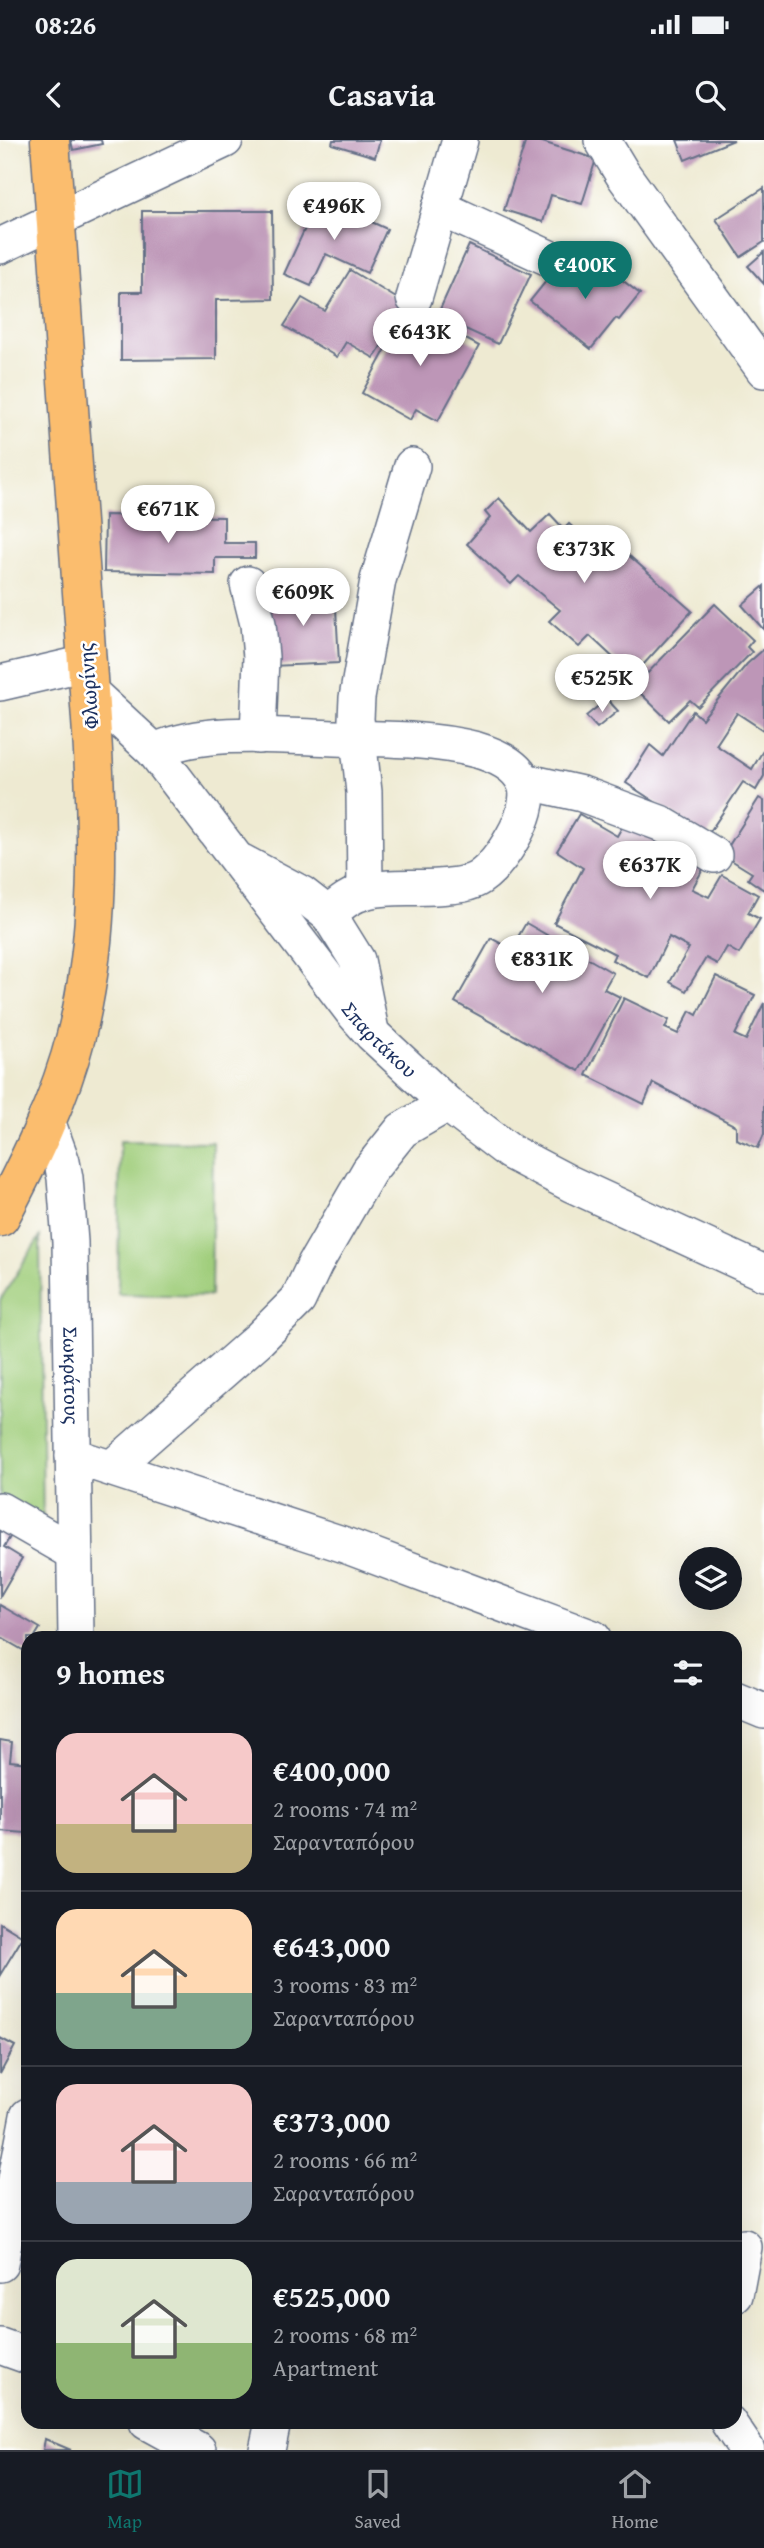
<!DOCTYPE html>
<meta charset="utf-8">
<style>
body{margin:0;font-family:"Gentium Book Plus",serif;background:#20242c;color:#f1f3f6;height:100vh;display:flex;flex-direction:column;font-size:26px;white-space:nowrap}
*{box-sizing:border-box;margin:0}
p{font-size:23px;color:#9ea1a6}
.icon{flex:none;width:38px;height:38px;fill:none;stroke:currentColor;stroke-width:2;stroke-linecap:round;stroke-linejoin:round}
.map{position:relative;flex:1;overflow:hidden}
.sheet{position:absolute;left:21px;top:1491px;width:721px;height:798px;display:flex;flex-direction:column;background:#171b24;border-radius:21px;box-shadow:0 7px 28px #0002}
.sheet>*{flex:none}
.controls{position:absolute;left:679px;top:1407px;display:grid;gap:14px}
.controls a{display:grid;place-items:center;width:63px;height:63px;border-radius:50%;background:#171b24;box-shadow:0 7px 28px #0002;font-size:35px}
.price{position:absolute;translate:-50% -60px;padding:0 16px;border-radius:24px;background:#fff;color:#222;font-size:23px;line-height:46px;filter:drop-shadow(0 2px 4px #0008)}
.price::after{content:'';position:absolute;left:50%;top:42px;width:21px;height:16px;margin-left:-10px;background:inherit;clip-path:polygon(0 0,100% 0,50% 100%)}
.price.current{background:#0f766e;color:#fff}
ul{padding:0;list-style:none}
li{display:flex;align-items:center;gap:21px;height:175px;padding:0 35px}
li+li{border-top:2px solid #363941}
li span{display:grid;place-items:center;flex:none;width:196px;height:140px;border-radius:21px;color:#555}
li>.icon{margin-inline-start:auto}
span .icon{width:84px;height:84px;fill:#fffc;stroke-width:1}
li b{font-size:30px}
h2{display:flex;justify-content:space-between;align-items:center;height:84px;padding:0 35px;font-size:30px}
.status{display:flex;justify-content:space-between;align-items:center;height:49px;padding:0 35px;background:#171b24;direction:ltr}
.status svg{height:19px;fill:currentColor}
header{display:flex;justify-content:space-between;align-items:center;height:91px;padding:0 35px;background:#171b24;font-size:32px;font-weight:800}
.menu{display:flex;justify-content:space-around;align-items:center;height:98px;border-top:2px solid #363941;background:#171b24;font-size:19px;color:#9ea1a6}
.menu a{display:grid;justify-items:center;gap:4px}
.menu .current{color:#0f766e}
.map>svg:first-child{display:block}
.green{fill:#a0ce7b;stroke:#5e7e6c;stroke-width:2}
.building{fill:#bd96b7}
.lines{fill:none;stroke-linecap:round;stroke-linejoin:round}
.minor-casing{stroke:#657087;stroke-width:38}
.major-casing{stroke:#657087;stroke-width:41}
.minor{stroke:#fff;stroke-width:35}
.major{stroke:#fbbd6e;stroke-width:38}
.labels{text-anchor:middle;dominant-baseline:central;stroke-width:5;stroke-linejoin:round;paint-order:stroke}
.street-label{font-size:21px;fill:#1b2f5e;stroke:#fff}
</style>
<div class="status"><b>08:26</b><svg viewBox="0 0 49 12"><path d="M0 12V9h3v3zM5 12V6h3v6zM10 12V3h3v9zM15 12V0h3v12zM26 1h20v11H26zM47 4h2v5h-2z"/></svg></div>
<header><svg class="icon" aria-label="back" viewBox="0 0 24 24"><path d="M15 5l-7 7 7 7"/></svg>Casavia<svg class="icon" aria-label="search" viewBox="0 0 24 24"><circle cx="10" cy="10" r="6"/><path d="M15 15l6 6"/></svg></header>
<div class="map">
<svg width="764" height="2310" viewBox="0 0 764 2310">
<rect width="100%" height="100%" fill="#fff"/>
<filter id="ink" filterUnits="userSpaceOnUse"><feTurbulence type="fractalNoise" baseFrequency=".0143" numOctaves="2"/><feDisplacementMap in="SourceGraphic" scale="14" xChannelSelector="R" yChannelSelector="G"/><feConvolveMatrix kernelMatrix="1 2 1 2 8 2 1 2 1" color-interpolation-filters="sRGB"/></filter>
<filter id="wash" filterUnits="userSpaceOnUse"><feTurbulence type="fractalNoise" baseFrequency=".00686" numOctaves="4" result="noise"/><feDisplacementMap in="SourceGraphic" scale="28" xChannelSelector="R" yChannelSelector="G"/><feGaussianBlur stdDeviation="1.57" result="paint"/><feColorMatrix in="noise" values="0 0 0 0 0 0 0 0 0 0 0 0 0 0 0 0 0 1.4 0 .05"/><feComposite in="paint" operator="in"/></filter>
<g filter="url(#wash)">
<rect width="100%" height="100%" fill="#eeead2"/>
<!-- green -->
<g class="green">
<path d="M120,1001L213,1002L211,1156L118,1154Z"/>
<path d="M40,1097L43,1391L0,1362V1160Z"/>
</g>
<g id="blocks">
<!-- building -->
<g class="building">
<path d="M71,0H101L102,4L73,10Z"/>
<path d="M333,0H380L375,17L332,4Z"/>
<path d="M526,0H536L596,19L582,64L551,55L543,82L504,70Z"/>
<path d="M677,0H734L685,20Z"/>
<path d="M764,48V102L741,117L716,79Z"/>
<path d="M319,58L387,89L367,133L326,114L311,146L284,134Z"/>
<path d="M142,71H272L273,159L216,160V219L121,220V152H142Z"/>
<path d="M469,105L531,134L498,204L437,176Z"/>
<path d="M764,112V144L748,126Z"/>
<path d="M563,120L590,141L603,125L640,154L619,180L616,178L591,209L530,161Z"/>
<path d="M350,130L406,164L374,218L346,202L337,217L284,186L302,158L325,171Z"/>
<path d="M408,168L479,206L438,281L416,269L410,280L362,253Z"/>
<path d="M499,358L531,392L550,374L564,389L569,384L607,418L618,406L692,471L633,536L590,496L579,507L549,481L560,470L519,436L511,444L467,404L490,378L485,372Z"/>
<path d="M105,375L224,377V403H255V418H215V434L104,432Z"/>
<path d="M764,446V490L742,465Z"/>
<path d="M335,450L339,523L271,526L268,453Z"/>
<path d="M715,464L753,500L747,507L752,512L698,567L690,560L669,581L634,547Z"/>
<path d="M764,509V588L763,590L737,573L716,605L752,629L764,609V636L756,650L743,642L707,696L626,643L650,605L663,616L693,571L702,579L747,524Z"/>
<path d="M607,559L618,571L597,588L586,576Z"/>
<path d="M759,658L764,661V750L748,739L752,733L723,715Z"/>
<path d="M579,674L617,696L626,680L707,722L692,749L709,757L722,735L758,755L748,773L760,779L739,814L727,807L717,824L706,818L686,851L670,842L689,808L669,797L649,838L612,820L615,814L554,783L583,728L557,711Z"/>
<path d="M526,783L613,833L604,849L620,857L579,931L455,862L491,798L511,809Z"/>
<path d="M716,836L755,855L735,895L746,900L764,863V994L758,1008L736,999V986L653,943L644,964L586,935L624,858L669,880L665,888L678,894L690,871L697,875Z"/>
<path d="M0,1378L16,1387L4,1407L22,1418L0,1456Z"/>
<path d="M0,1465L40,1488L34,1498H28V1513L0,1497Z"/>
<path d="M0,1600L12,1602L10,1621L28,1623L26,1693L0,1691Z"/>
<path d="M0,1783L23,1797L0,1835Z"/>
<path d="M0,1898L15,1906L0,1934Z"/>
<path d="M45,2299L71,2310H43Z"/>
</g>
</g>
</g>
<g filter="url(#ink)">
<use href="#blocks" fill-opacity="0" stroke="#657087" stroke-width="2"/>
<g class="lines">
<!-- minor casing -->
<g class="minor-casing">
<g id="minor">
<path d="M602,0L622,33L764,230"/>
<path d="M440,68L549,118"/>
<path d="M0,106L225,0"/>
<path d="M414,158L460,0"/>
<path d="M248,444L258,484L261,517L258,596"/>
<path d="M0,543L86,523"/>
<path id="s1" d="M89,551L154,611L352,871L372,894L447,964L510,1012L571,1044L764,1133"/>
<path d="M154,611C206,588 278,596 334,598C380,599 431,598 477,610C494,615 516,624 524,642C532,658 521,683 513,697C504,713 494,728 479,738C470,744 459,745 449,746C404,752 363,736 329,775"/>
<path d="M524,641L582,654L660,683L714,715"/>
<path d="M242,722L302,754L329,775L357,820L371,891"/>
<path d="M365,750L364,652L356,579L357,558L378,440L412,326"/>
<path id="s2" d="M46,978L62,1022L65,1038L70,1102L76,1498"/>
<path d="M73,1316L342,1404L593,1498"/>
<path d="M113,1327L259,1199L298,1160L315,1124L369,1031L402,990L447,964"/>
<path d="M0,1370L75,1413"/>
<path d="M735,1559L764,1571"/>
<path d="M0,2124L28,1976"/>
<path d="M735,2155L744,2107"/>
<path d="M0,2206L28,2216"/>
<path d="M147,2282L198,2310"/>
<path d="M728,2282L747,2310"/>
<path d="M267,2310L273,2282"/>
</g>
</g>
<!-- major casing -->
<g class="major-casing">
<path id="major" d="M0,1077C30,1020 60,959 76,896C101,797 98,695 92,594L50,0"/>
</g>
<!-- minor -->
<use href="#minor" class="minor"/>
<!-- major -->
<use href="#major" class="major"/>
</g>
</g>
<g class="labels">
<!-- street labels -->
<g class="street-label">
<text transform="translate(88 546) rotate(-94)">Φλωρίνης</text>
<text stroke="none"><textPath href="#s1" startOffset="455">Σπαρτάκου</textPath></text>
<text stroke="none"><textPath href="#s2" startOffset="261">Σωκράτους</textPath></text>
</g>
</g>
</svg>
<div class="controls">
<a><svg class="icon" aria-label="layers" viewBox="0 0 24 24"><path d="M12 4l9 5-9 5-9-5zM3 14l9 5 9-5"/></svg></a>
</div>
<b class="price" style="left:334px;top:102px">€496K</b>
<b class="price current" style="left:585px;top:161px">€400K</b>
<b class="price" style="left:420px;top:228px">€643K</b>
<b class="price" style="left:168px;top:405px">€671K</b>
<b class="price" style="left:584px;top:445px">€373K</b>
<b class="price" style="left:303px;top:488px">€609K</b>
<b class="price" style="left:602px;top:574px">€525K</b>
<b class="price" style="left:650px;top:761px">€637K</b>
<b class="price" style="left:542px;top:855px">€831K</b>
<section class="sheet">
<h2>9 homes<svg class="icon" aria-label="filters" viewBox="0 0 24 24"><path d="M4 7h16M4 17h16"/><circle cx="9" cy="7" r="2"/><circle cx="15" cy="17" r="2"/></svg></h2>
<ul>
<li><span style="background:linear-gradient(#f6c9c9 65%,#c2b280 0)"><svg class="icon" aria-label="home" viewBox="0 0 24 24"><path d="M3 11l9-7 9 7M6 9v11h12V9"/></svg></span><div><b>€400,000</b><p>2 rooms · 74 m²</p><p>Σαρανταπόρου</p></div></li>
<li><span style="background:linear-gradient(#ffd9b3 60%,#7fa58c 0)"><svg class="icon" aria-label="home" viewBox="0 0 24 24"><path d="M3 11l9-7 9 7M6 9v11h12V9"/></svg></span><div><b>€643,000</b><p>3 rooms · 83 m²</p><p>Σαρανταπόρου</p></div></li>
<li><span style="background:linear-gradient(#f6c9c9 70%,#9aa5b1 0)"><svg class="icon" aria-label="home" viewBox="0 0 24 24"><path d="M3 11l9-7 9 7M6 9v11h12V9"/></svg></span><div><b>€373,000</b><p>2 rooms · 66 m²</p><p>Σαρανταπόρου</p></div></li>
<li><span style="background:linear-gradient(#dfe7d0 60%,#8fb573 0)"><svg class="icon" aria-label="home" viewBox="0 0 24 24"><path d="M3 11l9-7 9 7M6 9v11h12V9"/></svg></span><div><b>€525,000</b><p>2 rooms · 68 m²</p><p>Apartment</p></div></li>
</ul>
</section>
</div>
<nav class="menu">
<a class="current"><svg class="icon" aria-label="map" viewBox="0 0 24 24"><path d="M3 6l6-2 6 2 6-2v14l-6 2-6-2-6 2zM9 4v14M15 6v14"/></svg>Map</a>
<a><svg class="icon" aria-label="saved" viewBox="0 0 24 24"><path d="M7 4h10v16l-5-4-5 4z"/></svg>Saved</a>
<a><svg class="icon" aria-label="home" viewBox="0 0 24 24"><path d="M3 11l9-7 9 7M6 9v11h12V9"/></svg>Home</a>
</nav>
